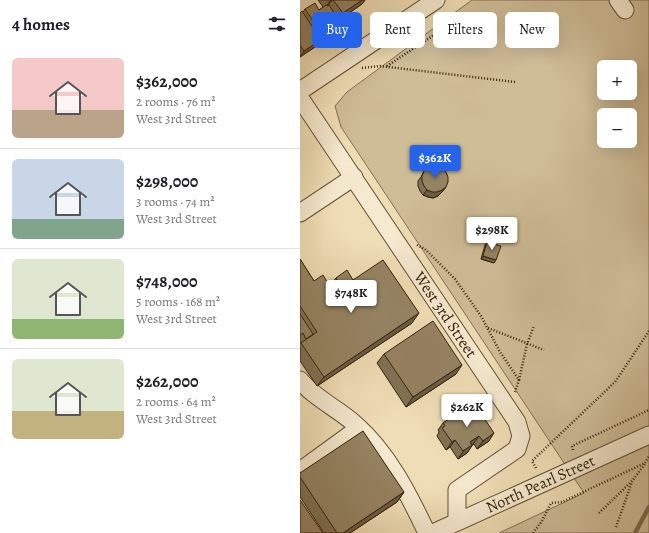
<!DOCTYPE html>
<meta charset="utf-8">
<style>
body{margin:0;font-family:Alegreya,serif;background:#f2f2f2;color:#202124;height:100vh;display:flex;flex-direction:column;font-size:15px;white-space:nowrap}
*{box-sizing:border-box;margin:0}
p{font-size:13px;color:#757577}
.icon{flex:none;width:22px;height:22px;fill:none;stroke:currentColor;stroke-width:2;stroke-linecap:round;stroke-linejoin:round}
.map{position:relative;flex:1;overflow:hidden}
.details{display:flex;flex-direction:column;background:#fff;width:300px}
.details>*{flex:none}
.guide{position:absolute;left:12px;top:12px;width:277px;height:36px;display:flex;gap:8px}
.controls{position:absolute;left:297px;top:60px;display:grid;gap:8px}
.controls a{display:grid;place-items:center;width:40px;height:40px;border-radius:6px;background:#fff;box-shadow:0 4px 16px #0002;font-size:20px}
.price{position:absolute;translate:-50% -34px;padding:0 9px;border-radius:4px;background:#fff;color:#222;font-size:13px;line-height:26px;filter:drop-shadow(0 1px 2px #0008)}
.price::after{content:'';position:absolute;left:50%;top:24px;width:12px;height:9px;margin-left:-6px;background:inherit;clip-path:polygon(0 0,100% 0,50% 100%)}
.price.selected{background:#2563eb;color:#fff}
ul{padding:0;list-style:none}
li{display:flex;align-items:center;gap:12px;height:100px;padding:0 12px}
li+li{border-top:1px solid #e0e0e0}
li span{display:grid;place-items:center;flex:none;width:112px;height:80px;border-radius:6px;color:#555}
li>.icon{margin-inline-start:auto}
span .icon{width:48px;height:48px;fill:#fffc;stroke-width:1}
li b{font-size:17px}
h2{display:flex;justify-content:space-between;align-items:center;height:48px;padding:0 12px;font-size:17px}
.chip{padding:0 14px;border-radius:6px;background:#fff;box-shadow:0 4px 16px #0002;font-size:14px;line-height:36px}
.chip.selected{background:#2563eb;color:#fff}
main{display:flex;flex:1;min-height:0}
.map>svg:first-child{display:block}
.green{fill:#cfbd98;stroke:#827050;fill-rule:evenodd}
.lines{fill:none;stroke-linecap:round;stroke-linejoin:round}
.stream{stroke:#7e6c4d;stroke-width:4.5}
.minor-casing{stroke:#635134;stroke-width:19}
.path{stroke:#342209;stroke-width:2.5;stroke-dasharray:1 2;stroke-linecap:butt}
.minor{stroke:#f5e9cf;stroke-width:17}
.wall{fill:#807154;stroke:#342209}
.shaded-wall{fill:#685c45;stroke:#342209}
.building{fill:#958362;stroke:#342209}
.labels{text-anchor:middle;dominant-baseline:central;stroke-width:3;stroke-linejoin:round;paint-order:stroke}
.street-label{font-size:16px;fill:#342209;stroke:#f5e9cf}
</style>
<main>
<section class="details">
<h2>4 homes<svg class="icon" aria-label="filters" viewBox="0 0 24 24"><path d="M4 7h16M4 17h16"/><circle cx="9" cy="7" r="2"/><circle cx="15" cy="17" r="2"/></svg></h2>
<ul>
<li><span style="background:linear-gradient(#f6c9c9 65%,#b9a48a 0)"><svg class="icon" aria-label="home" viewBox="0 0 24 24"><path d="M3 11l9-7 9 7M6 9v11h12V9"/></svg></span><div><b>$362,000</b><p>2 rooms · 76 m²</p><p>West 3rd Street</p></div></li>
<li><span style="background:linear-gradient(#c9d6e8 75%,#7fa58c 0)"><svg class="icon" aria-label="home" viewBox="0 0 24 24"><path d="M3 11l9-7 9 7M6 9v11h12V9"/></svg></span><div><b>$298,000</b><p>3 rooms · 74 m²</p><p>West 3rd Street</p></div></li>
<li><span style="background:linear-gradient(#dfe7d0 75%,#8fb573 0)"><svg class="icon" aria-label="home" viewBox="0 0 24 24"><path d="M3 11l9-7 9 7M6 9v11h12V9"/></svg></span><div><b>$748,000</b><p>5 rooms · 168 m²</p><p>West 3rd Street</p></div></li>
<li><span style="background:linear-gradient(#dfe7d0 65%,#c2b280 0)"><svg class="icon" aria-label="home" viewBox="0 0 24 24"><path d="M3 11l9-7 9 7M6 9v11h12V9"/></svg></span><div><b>$262,000</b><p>2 rooms · 64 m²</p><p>West 3rd Street</p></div></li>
</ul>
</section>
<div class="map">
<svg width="349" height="533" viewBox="0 0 349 533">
<rect width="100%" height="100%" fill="#efddb5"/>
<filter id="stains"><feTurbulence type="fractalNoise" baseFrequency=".005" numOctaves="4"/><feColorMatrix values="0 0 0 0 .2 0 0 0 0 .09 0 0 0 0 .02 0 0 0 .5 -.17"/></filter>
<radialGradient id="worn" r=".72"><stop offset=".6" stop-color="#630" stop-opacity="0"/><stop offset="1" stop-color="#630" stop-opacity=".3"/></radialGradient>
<!-- green -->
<path class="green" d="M172,0H349V533H199L284,493L41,127L35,106L47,92ZM304,67H330V93H304ZM304,115H330V141H304Z"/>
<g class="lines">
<!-- stream -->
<path class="stream" d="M335,533L349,507"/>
<!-- minor casing -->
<g class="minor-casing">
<g id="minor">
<path d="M318,0L325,10"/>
<path d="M0,91L136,0"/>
<path id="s1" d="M0,98L217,422L221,436L217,449L157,490V521"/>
<path d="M0,213L54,177"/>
<path d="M0,380C14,398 37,408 55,424C88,453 108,493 127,533"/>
<path d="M0,471L59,428"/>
<path id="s2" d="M133,533L349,435"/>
</g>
</g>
<!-- path -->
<g class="path">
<path d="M87,66L152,23"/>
<path d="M62,68L80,66L215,82"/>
<path d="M117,245L125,249L155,279L181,316L200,352L219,380L215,392"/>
<path d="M188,328L244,350"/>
<path d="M219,380L227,344L234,326"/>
<path d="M273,450L272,446L349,410"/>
<path d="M236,468L232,461L315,382L349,331"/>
<path d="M299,513L332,481L345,464"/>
<path d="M316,527L332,482"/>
<path d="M233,533L242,521L251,503L262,502L345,463L349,456"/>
</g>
<!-- minor -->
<use href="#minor" class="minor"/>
</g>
<!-- wall -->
<g class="wall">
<path d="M18,0H65L62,4L39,20L40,22L39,23L41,26L37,32L20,43V42L18,45L0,57V13L3,12L5,9L19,10L23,7Z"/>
<path d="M124,171L146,187L142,192L138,196L133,198L128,197L123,195L120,191L118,186V181L121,177Z"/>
<path d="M187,242L194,263L181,259L185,245Z"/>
<path d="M0,259L14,281L29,285L32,283L36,278L53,280L112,323L17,386L0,361V344L1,342L0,340Z"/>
<path d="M84,354L156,374L106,407L77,363Z"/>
<path d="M164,409L189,441L177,449L174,444L172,445L167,453L158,459L150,447L146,450L137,436L139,432L138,430L143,423Z"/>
<path d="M0,473L104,492L97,502L50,533H24L0,497Z"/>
</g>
<!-- shaded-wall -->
<g class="shaded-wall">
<path d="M32,0L27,7L24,9L30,1Z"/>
<path d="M62,0H65L62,4L38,21L43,13Z"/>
<path d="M41,26L37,32L20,43L24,37Z"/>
<path d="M21,40L18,45L0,57L4,51Z"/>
<path d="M146,187L142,192L138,196L133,198L128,197L123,195L127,190Z"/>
<path d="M183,256L196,260L194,263L181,259Z"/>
<path d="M119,313L112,323L17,386L24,377Z"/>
<path d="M162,365L156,374L106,407L113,397Z"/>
<path d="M194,433L189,441L177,449L183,441Z"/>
<path d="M179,436L167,453L158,459L170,442Z"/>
<path d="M155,440L150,447L146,450L152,442Z"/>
<path d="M104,492L97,502L50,533H43Z"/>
</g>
<!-- building -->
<g class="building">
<path d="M33,0H62L43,13Z"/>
<path d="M15,3L19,10L26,5L27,6L29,5L40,22L38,23L41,26L24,37L5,9Z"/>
<path d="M2,11L21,40L4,51L0,45V13Z"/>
<path d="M138,166L146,172L148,177V182L146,187L142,190L137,192H132L127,190L124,186L122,181V176L124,171L128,168Z"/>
<path d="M187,242L201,246L196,260L183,256Z"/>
<path d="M0,259L14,281L23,275L29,285L37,280L36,278L47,270L53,280L83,260L119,313L24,377L1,343L17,332L0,306Z"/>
<path d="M0,314L13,334L6,339L3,333L0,335Z"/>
<path d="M133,321L162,365L113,397L84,354Z"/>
<path d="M164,409H169L174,416L180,412L194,433L183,441L179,436L170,442L172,445L163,451L155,440L152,442L142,428L145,426L143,423Z"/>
<path d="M63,431L104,492L43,533H37L0,477V473Z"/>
<path d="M0,500L23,533H0Z"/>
</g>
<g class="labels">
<!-- street labels -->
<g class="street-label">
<text stroke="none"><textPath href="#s1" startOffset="261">West 3rd Street</textPath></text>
<text stroke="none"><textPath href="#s2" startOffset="118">North Pearl Street</textPath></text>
</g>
</g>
<rect width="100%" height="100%" filter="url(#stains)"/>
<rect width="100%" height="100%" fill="url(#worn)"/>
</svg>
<div class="controls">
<a>+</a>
<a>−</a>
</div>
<b class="price selected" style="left:135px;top:179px">$362K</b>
<b class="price" style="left:192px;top:251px">$298K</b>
<b class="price" style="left:51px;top:314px">$748K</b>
<b class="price" style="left:167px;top:428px">$262K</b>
<div class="guide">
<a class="chip selected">Buy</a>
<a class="chip">Rent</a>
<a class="chip">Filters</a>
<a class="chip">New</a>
</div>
</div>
</main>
